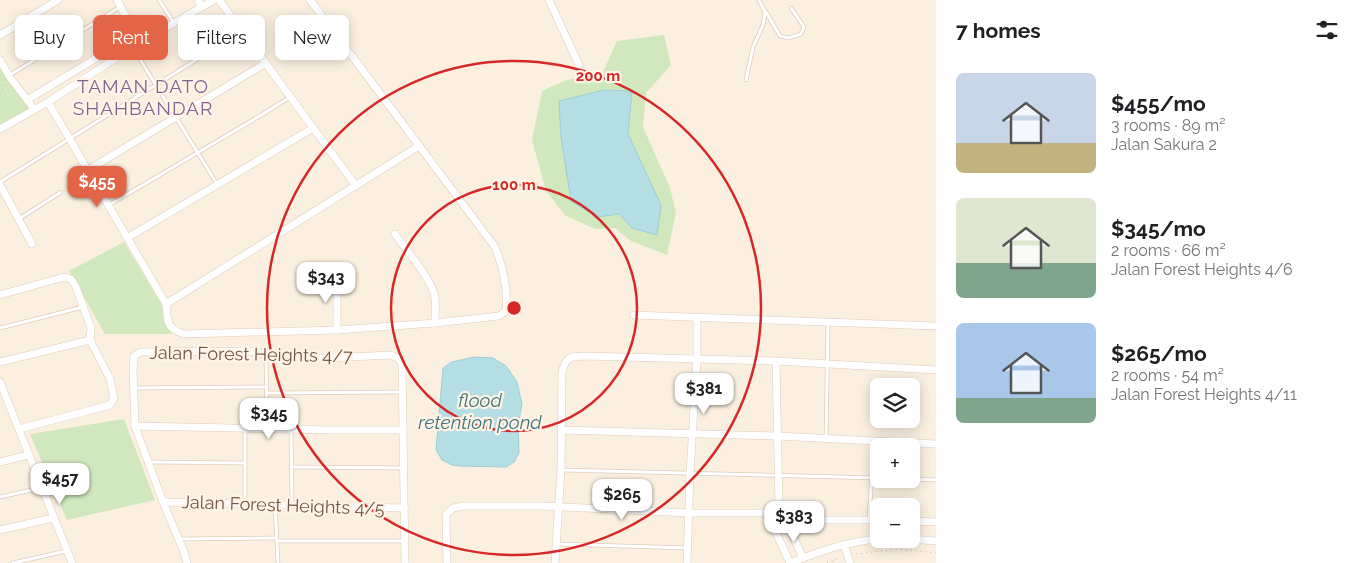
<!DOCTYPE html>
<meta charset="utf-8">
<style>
body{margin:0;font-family:Raleway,sans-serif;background:#f2f2f2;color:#202124;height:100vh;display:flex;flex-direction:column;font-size:19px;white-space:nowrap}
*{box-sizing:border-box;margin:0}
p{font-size:16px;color:#757577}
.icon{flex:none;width:28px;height:28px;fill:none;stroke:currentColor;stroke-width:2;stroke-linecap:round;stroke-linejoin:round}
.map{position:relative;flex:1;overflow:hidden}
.sheet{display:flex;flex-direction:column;background:#fff;width:425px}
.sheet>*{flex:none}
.top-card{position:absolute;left:15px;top:15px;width:475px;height:45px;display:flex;gap:10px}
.fabs{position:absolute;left:870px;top:378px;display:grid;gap:10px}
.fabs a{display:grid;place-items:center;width:50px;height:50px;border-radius:8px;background:#fff;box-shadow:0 2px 12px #0003;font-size:25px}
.price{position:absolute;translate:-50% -42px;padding:0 11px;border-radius:10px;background:#fff;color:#222;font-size:16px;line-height:32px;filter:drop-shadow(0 1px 2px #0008)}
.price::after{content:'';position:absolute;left:50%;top:30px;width:15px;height:11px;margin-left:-8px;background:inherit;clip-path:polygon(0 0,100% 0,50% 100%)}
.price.on{background:#e36547;color:#fff}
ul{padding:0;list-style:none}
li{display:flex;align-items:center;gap:15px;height:125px;padding:0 20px}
li span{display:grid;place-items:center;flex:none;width:140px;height:100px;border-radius:8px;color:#555}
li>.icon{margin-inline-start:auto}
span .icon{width:60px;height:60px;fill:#fffc;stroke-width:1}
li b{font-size:21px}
h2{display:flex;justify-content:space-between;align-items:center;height:60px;padding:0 20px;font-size:21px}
.pill{padding:0 18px;border-radius:8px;background:#fff;box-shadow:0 2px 12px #0003;font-size:18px;line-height:45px}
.pill.on{background:#e36547;color:#fff}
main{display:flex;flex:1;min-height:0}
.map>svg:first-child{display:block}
.green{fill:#d1e8bf}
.water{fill:#b5dee4;stroke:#9cced5}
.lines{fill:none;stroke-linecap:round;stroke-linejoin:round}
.service-casing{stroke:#dfccbc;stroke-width:4.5}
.minor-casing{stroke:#dfccbc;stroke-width:8}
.path{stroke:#d4b09c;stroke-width:1;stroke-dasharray:1 4;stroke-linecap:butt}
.service{stroke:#fff;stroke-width:3}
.minor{stroke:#fff;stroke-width:7}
.ring{fill:none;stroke:#d62828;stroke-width:2.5}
.labels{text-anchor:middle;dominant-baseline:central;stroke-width:4.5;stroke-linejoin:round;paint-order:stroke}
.street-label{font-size:18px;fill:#715548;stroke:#fff4e5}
.neighbourhood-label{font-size:19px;letter-spacing:1px;fill:#836494;stroke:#fff4e5}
.water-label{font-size:19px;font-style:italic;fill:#3f757e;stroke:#fff4e5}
.centre{fill:#d62828;stroke:#fff4e5;stroke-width:2.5}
.ring-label{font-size:15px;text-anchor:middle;font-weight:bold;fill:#d62828;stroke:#fff4e5;stroke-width:4.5;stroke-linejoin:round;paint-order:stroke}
</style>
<main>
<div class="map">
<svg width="936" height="563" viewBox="0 0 936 563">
<rect width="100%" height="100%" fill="#fbf0e0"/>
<!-- green -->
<g class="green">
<path d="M664,35L671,65L646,93L643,127L670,188L676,213L667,255L631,241L615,228L595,229L566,216L546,191L532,140L542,91L566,80L602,74L617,41Z"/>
<path d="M0,63L32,109L0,126Z"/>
<path d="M124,242L162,305L164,323L172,334H105L69,271Z"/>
<path d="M124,419L155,500L67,520L30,434Z"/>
</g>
<!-- water -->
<g class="water">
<path d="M604,90L632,91L628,134L661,205L657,235L632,228L619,214L597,217L571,201L561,137L559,101Z"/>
<path d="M474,357L493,358L506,366L517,382L522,404L518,425L519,453L514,462L506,467L460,466L452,465L442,460L436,450L443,368L452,362Z"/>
</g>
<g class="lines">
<!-- service casing -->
<g class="service-casing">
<g id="service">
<path d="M159,0L174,23"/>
<path d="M766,12L780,36L789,38L801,34L804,27L791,8"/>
<path d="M133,48L217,184"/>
<path d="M10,75L120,7"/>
<path d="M746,80L753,47L763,25L765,12L759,0"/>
<path d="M0,182L241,32"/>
<path d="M109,205L263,114L290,97"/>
<path d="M19,219L61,192"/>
<path d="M0,328L83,307"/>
<path d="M266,356L267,429"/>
<path d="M134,388L267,387"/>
<path d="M267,393L401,392"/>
<path d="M245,429V503"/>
<path d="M291,430L292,504"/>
<path d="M826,438L828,322"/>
<path d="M149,462L245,463"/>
<path d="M291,467L403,468"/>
<path d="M562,470L879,478"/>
<path d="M909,479L936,480"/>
<path d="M0,497L41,488"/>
<path d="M275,505L278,563"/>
<path d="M869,519L874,442"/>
<path d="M179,539L276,538"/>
<path d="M277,541H403"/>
<path d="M557,544L688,548"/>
<path d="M13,563L66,551"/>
</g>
</g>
<!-- minor casing -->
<g class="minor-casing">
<g id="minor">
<path d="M117,0L137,37"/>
<path d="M198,0L202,7"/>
<path d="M219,0L356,186"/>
<path d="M549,0L579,65"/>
<path d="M0,35L58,0"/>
<path d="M0,60L9,76L34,109"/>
<path d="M27,100L136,34"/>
<path d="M48,102L166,304C168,322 165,327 184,334L337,330L435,323L499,316L506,311C508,290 503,267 495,247L310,0"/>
<path d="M0,129L48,102L141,42L214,0"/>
<path d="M88,170L266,63"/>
<path d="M0,185L32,244"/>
<path d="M395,234C406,250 433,280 435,298C436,306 435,315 435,323"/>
<path d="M127,238L313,128"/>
<path d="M337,277V330"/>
<path d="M0,295L64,277L71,279L76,287L91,328L90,340"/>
<path d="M166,304L419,146"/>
<path d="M634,315L936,326"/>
<path d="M776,361L779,506L803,558"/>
<path d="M0,362L90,340"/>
<path d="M0,382L72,563"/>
<path d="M135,426L331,430H403"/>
<path d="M19,429L110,405L114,398L110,379L90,340"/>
<path d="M561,430L777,436L936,444"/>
<path d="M0,462L28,455"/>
<path d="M163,502L404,508"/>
<path d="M767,513L790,563"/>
<path d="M810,520H879"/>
<path d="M911,521L936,522"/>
<path d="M0,530L53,518"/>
<path d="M910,539L936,541"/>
<path d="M844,544L850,563"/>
<path d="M187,563L184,552L163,502L135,426L133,370L134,356L141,352L250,351L278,358H329L390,355L398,358L402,364L405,563"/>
<path d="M447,563L446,515L453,508L463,506H543L689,513H767L773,511L779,506"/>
<path d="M555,563L561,470L562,372C566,356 571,356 587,356L776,361L936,370"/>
<path d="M687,563L690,473L697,358V317"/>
<path d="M790,563C819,552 847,541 879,539"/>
</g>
</g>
<!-- path -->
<g class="path">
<path d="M0,94L4,86L7,85"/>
<path d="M856,554L900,549L936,553"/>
<path d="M827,563L840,558"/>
</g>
<!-- service -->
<use href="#service" class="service"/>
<!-- minor -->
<use href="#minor" class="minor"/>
</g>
<!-- distance rings -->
<g class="ring">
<circle cx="514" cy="308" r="123"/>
<circle cx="514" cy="308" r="247"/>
</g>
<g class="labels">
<!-- street labels -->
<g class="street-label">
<text transform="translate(251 354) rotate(1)">Jalan Forest Heights 4/7</text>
<text transform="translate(283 505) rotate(2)">Jalan Forest Heights 4/5</text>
</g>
<!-- neighbourhood labels -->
<g class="neighbourhood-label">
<text x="143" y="86">TAMAN DATO<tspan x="143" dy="22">SHAHBANDAR</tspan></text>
</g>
<!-- water labels -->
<g class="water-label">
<text x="480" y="400">flood<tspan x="480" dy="22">retention pond</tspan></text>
</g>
</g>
<circle cx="514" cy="308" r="8" class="centre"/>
<g class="ring-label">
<text x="598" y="81">200 m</text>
<text x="514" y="190">100 m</text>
</g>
</svg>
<div class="fabs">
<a><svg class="icon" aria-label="layers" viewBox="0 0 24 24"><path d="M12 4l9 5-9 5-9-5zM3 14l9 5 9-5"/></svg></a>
<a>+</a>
<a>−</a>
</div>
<b class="price on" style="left:97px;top:208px">$455</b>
<b class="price" style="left:326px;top:304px">$343</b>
<b class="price" style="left:704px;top:415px">$381</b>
<b class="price" style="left:269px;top:440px">$345</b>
<b class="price" style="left:60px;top:505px">$457</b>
<b class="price" style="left:622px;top:521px">$265</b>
<b class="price" style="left:794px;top:543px">$383</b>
<div class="top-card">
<a class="pill">Buy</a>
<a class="pill on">Rent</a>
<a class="pill">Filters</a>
<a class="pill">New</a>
</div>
</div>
<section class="sheet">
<h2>7 homes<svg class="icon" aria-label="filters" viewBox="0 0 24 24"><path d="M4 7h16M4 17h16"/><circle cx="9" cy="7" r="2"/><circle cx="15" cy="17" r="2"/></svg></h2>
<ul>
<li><span style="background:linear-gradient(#c9d6e8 70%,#c2b280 0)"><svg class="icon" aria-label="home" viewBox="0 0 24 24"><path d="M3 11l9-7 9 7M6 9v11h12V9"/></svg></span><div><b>$455/mo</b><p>3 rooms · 89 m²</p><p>Jalan Sakura 2</p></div></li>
<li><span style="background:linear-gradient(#dfe7d0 65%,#7fa58c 0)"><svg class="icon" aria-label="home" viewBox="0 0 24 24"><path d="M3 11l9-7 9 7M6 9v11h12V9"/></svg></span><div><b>$345/mo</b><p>2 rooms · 66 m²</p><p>Jalan Forest Heights 4/6</p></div></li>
<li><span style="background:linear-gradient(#a9c7e8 75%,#7fa58c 0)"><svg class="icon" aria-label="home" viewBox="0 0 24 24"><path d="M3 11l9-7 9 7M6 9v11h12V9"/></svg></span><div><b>$265/mo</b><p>2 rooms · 54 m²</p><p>Jalan Forest Heights 4/11</p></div></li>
</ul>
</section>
</main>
